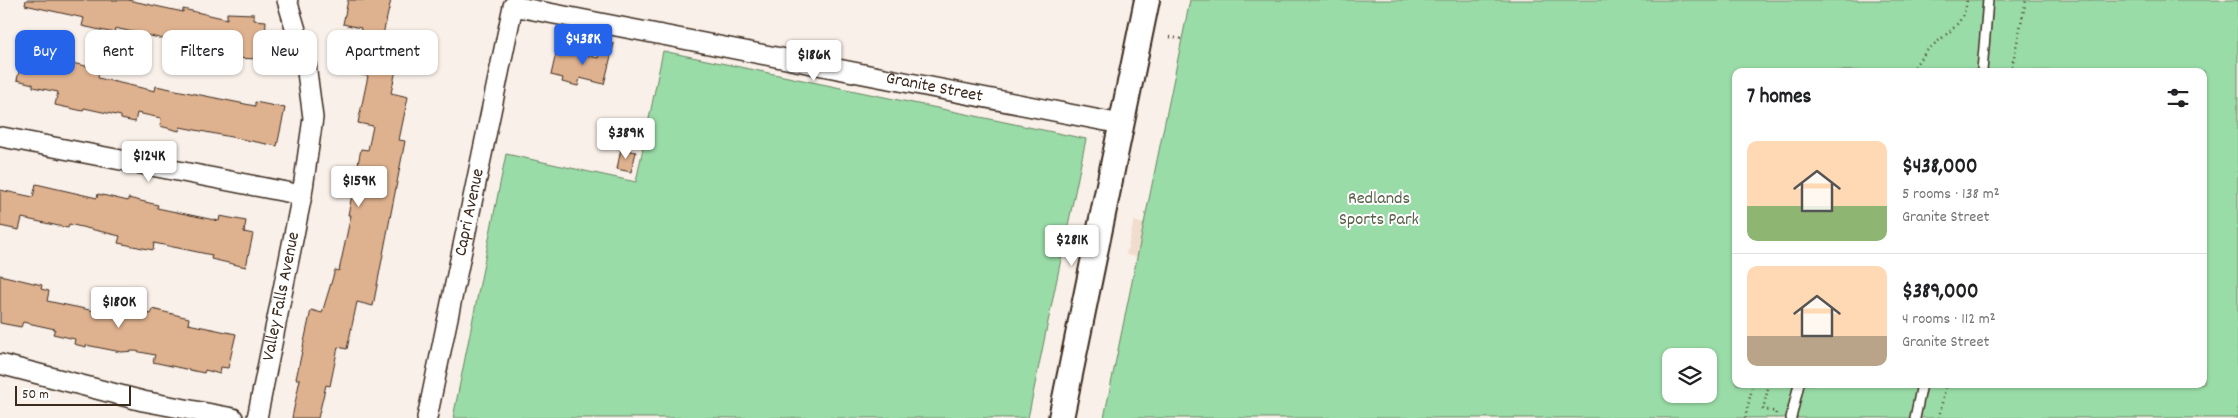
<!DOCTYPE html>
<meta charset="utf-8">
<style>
body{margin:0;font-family:Dekko,sans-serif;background:#f6f6f6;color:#202124;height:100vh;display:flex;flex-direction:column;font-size:19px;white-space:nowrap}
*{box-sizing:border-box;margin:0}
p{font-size:16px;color:#757577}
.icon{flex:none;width:28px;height:28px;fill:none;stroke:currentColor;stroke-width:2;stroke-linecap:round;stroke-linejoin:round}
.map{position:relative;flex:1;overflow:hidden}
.details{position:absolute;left:1732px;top:68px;width:475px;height:320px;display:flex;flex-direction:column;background:#fff;border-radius:10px;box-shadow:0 1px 4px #0004}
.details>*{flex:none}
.guide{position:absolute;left:15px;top:30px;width:475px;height:45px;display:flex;gap:10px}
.buttons{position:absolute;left:1662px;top:348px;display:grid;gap:10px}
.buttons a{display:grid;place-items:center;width:55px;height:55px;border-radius:10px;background:#fff;box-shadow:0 1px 4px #0004;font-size:25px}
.scale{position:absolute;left:15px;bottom:12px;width:116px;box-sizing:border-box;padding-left:5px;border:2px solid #3b2a1e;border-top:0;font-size:14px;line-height:18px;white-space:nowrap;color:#3b2a1e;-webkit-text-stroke:4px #fff;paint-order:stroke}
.price{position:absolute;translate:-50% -42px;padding:0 11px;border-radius:5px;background:#fff;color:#222;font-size:16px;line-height:32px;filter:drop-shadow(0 1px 2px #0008)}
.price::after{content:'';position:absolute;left:50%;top:30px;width:15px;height:11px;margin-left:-8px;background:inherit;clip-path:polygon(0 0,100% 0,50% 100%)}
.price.selected{background:#2563eb;color:#fff}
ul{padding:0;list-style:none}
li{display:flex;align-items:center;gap:15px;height:125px;padding:0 15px}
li+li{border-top:1px solid #e0e0e0}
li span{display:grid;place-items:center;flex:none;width:140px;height:100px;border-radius:10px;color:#555}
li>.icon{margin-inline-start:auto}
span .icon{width:60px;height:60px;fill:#fffc;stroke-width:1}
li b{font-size:21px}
h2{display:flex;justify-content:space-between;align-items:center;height:60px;padding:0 15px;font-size:21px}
.tag{padding:0 18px;border-radius:10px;background:#fff;box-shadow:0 1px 4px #0004;font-size:18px;line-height:45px}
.tag.selected{background:#2563eb;color:#fff}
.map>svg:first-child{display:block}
.built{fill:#f1ddce}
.green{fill:#99dca7;stroke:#6a8362;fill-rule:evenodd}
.building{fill:#dfb28f;stroke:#3b2a1e}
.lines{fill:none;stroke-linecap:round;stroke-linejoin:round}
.service-casing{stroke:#3b2a1e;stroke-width:12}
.minor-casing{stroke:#3b2a1e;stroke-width:22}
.tertiary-casing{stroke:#3b2a1e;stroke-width:28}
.path{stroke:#3b2a1e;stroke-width:2.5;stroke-dasharray:1 4;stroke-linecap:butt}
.service{stroke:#fff;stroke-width:9}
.minor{stroke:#fff;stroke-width:19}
.tertiary{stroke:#fff;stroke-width:24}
.labels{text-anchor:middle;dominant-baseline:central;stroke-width:4;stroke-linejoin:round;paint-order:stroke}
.street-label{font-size:18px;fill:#3b2a1e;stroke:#fff}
.park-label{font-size:18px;fill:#575f47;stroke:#fff}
</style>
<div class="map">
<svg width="2238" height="418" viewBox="0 0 2238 418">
<rect width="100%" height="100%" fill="#f9f0e9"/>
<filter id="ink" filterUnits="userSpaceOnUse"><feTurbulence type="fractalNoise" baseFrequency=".02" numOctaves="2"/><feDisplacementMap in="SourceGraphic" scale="10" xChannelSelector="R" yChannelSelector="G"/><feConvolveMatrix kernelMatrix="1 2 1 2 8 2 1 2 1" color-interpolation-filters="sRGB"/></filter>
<g filter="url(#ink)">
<!-- built -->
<path class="built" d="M1134,221L1144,224L1137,257L1126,255Z"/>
<!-- green -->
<g class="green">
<path d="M1190,0H2238V418H1104ZM1736,71H2204V384H1736ZM1671,356H1709V394H1671Z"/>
<path d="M663,51L1086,139L1028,418H453L506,154L636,182Z"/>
</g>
<!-- building -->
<g class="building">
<path d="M26,0H128L183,12V9L227,19V13L254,14V20L266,21L264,59L225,58V53L115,28L114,33L82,26L84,18L25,5Z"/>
<path d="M348,0H391L381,43L401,47L391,93L408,97L399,140L405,141L373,306L357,302L347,349L338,347L330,386L326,385L318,418H292L300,379H296L311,310L322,313L335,270L339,271L351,215H348L361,149L368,150L373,126L358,123L368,76L361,75L362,70L353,68L361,28L343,24Z"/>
<path d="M602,41L614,44L604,84L580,78L578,86L562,82L563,78L551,75L556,53L572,56V52L598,58Z"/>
<path d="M25,45L55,52L53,59L100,69L98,78L155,91L156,86L255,106V102L285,108L277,146L180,127L179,131L160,126L161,118L137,113L135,122L121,119V116L84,108L83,111L55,105L58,92L33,87V84L17,80Z"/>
<path d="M621,149L636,152L631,172L617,169Z"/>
<path d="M36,184L97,198L98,194L128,201V198L158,205L157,208L219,221L220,216L246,221L244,232L253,234L246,267L211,259L212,255L154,243L153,250L118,243L120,236L69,224L68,228L22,218L19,230L0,226V190L33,197Z"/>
<path d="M0,275L42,285L41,289L49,291L47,301L104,313L106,304L151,314L152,309L189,318L188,324L236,334L228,368L221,367L220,374L205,370L204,373L153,362L155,355L135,351L121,352L86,345V347L74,344L75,339L53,334L55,329L23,322L21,327L0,323Z"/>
</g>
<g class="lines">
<!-- service casing -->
<g class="service-casing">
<g id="service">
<path d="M1982,71L1988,0"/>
<path d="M1791,418L1799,384"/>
<path d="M1915,418L1922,384"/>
</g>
</g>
<!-- minor casing -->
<g class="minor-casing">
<g id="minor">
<path d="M2,137L302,195"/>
<path d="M0,364L143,401L233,418"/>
<path id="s1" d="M257,418L302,195L313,118L306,64L287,0"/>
<path id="s2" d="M427,418L513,6L1121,124"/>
</g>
</g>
<!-- tertiary casing -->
<g class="tertiary-casing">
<path id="tertiary" d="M1061,418L1147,0"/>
</g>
<!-- path -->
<g class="path">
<path d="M1170,37L1182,39"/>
<path d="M1867,71V68"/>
<path d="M1912,71C1917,63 1922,55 1929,49C1946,33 1964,26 1967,0"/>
<path d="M2011,71L2026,0"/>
<path d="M1769,384L1763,409L1776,412L1775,418"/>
<path d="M1745,418L1753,384"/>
<path d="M1939,418L1946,384"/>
</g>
<!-- service -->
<use href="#service" class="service"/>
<!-- minor -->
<use href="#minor" class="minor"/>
<!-- tertiary -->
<use href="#tertiary" class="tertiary"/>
</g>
</g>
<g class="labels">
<!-- street labels -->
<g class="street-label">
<text stroke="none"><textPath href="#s2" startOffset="850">Granite Street</textPath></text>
<text stroke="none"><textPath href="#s2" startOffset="210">Capri Avenue</textPath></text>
<text stroke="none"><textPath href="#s1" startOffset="124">Valley Falls Avenue</textPath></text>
</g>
<!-- park labels -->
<g class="park-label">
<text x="1379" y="199">Redlands<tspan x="1379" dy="21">Sports Park</tspan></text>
</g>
</g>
</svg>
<div class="buttons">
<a><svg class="icon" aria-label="layers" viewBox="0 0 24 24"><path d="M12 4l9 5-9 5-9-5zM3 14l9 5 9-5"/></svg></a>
</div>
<div class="scale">50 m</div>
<b class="price selected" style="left:583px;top:66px">$438K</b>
<b class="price" style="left:814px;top:82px">$186K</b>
<b class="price" style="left:626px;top:160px">$389K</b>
<b class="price" style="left:149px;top:183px">$124K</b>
<b class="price" style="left:359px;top:208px">$159K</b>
<b class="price" style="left:1072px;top:267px">$281K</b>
<b class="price" style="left:119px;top:329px">$180K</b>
<div class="guide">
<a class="tag selected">Buy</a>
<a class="tag">Rent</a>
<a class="tag">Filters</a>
<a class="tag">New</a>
<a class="tag">Apartment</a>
</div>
<section class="details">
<h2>7 homes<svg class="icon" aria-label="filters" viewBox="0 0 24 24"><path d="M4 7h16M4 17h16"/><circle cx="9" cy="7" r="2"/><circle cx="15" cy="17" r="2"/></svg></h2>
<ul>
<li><span style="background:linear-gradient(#ffd9b3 65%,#8fb573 0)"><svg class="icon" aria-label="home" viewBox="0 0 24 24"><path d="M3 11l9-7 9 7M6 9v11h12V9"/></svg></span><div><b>$438,000</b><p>5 rooms · 138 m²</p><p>Granite Street</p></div></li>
<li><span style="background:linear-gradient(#ffd9b3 70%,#b9a48a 0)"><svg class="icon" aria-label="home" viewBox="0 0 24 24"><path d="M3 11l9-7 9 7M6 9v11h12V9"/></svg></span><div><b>$389,000</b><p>4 rooms · 112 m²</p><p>Granite Street</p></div></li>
</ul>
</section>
</div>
